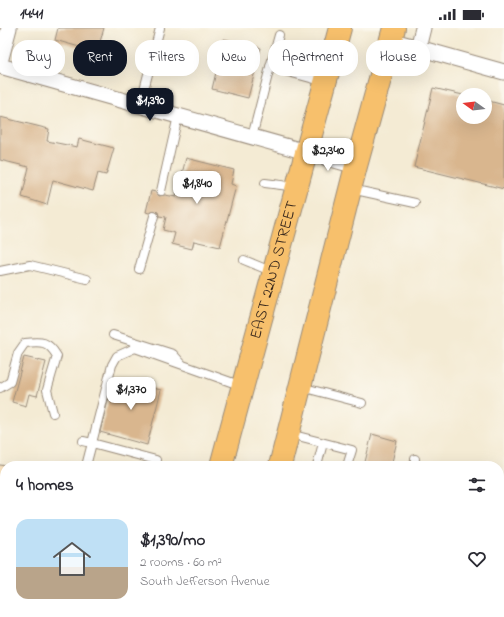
<!DOCTYPE html>
<meta charset="utf-8">
<style>
body{margin:0;font-family:"Indie Flower",sans-serif;background:#f2f2f3;color:#2b2b33;height:100vh;display:flex;flex-direction:column;font-size:15px;white-space:nowrap}
*{box-sizing:border-box;margin:0}
p{font-size:13px;color:#7c7c81}
.icon{flex:none;width:22px;height:22px;fill:none;stroke:currentColor;stroke-width:2;stroke-linecap:round;stroke-linejoin:round}
.map{position:relative;flex:1;overflow:hidden}
.sheet{position:absolute;left:0px;top:433px;width:504px;height:156px;display:flex;flex-direction:column;background:#fff;border-radius:16px 16px 0 0;box-shadow:0 4px 16px #0002}
.sheet>*{flex:none}
.hud{position:absolute;left:12px;top:12px;width:480px;height:36px;display:flex;gap:8px}
.needle{width:26px;rotate:285deg}
.tools{position:absolute;left:456px;top:60px;display:grid;gap:8px}
.tools a{display:grid;place-items:center;width:36px;height:36px;border-radius:50%;background:#fff;box-shadow:0 4px 16px #0002;font-size:20px}
.price{position:absolute;translate:-50% -34px;padding:0 9px;border-radius:8px;background:#fff;color:#222;font-size:13px;line-height:26px;filter:drop-shadow(0 1px 2px #0008)}
.price::after{content:'';position:absolute;left:50%;top:24px;width:12px;height:9px;margin-left:-6px;background:inherit;clip-path:polygon(0 0,100% 0,50% 100%)}
.price.on{background:#111827;color:#fff}
ul{padding:0;list-style:none}
li{display:flex;align-items:center;gap:12px;height:100px;padding:0 16px}
li span{display:grid;place-items:center;flex:none;width:112px;height:80px;border-radius:12px;color:#555}
li>.icon{margin-inline-start:auto}
span .icon{width:48px;height:48px;fill:#fffc;stroke-width:1}
li b{font-size:17px}
h2{display:flex;justify-content:space-between;align-items:center;height:48px;padding:0 16px;font-size:17px}
.pill{padding:0 14px;border-radius:16px;background:#fff;box-shadow:0 4px 16px #0002;font-size:14px;line-height:36px}
.pill.on{background:#111827;color:#fff}
.status{display:flex;justify-content:space-between;align-items:center;height:28px;padding:0 20px;background:#fff;direction:ltr}
.status svg{height:11px;fill:currentColor}
.map>svg:first-child{display:block}
.building{fill:#d9b68e}
.lines{fill:none;stroke-linecap:round;stroke-linejoin:round}
.service-casing{stroke:#988a79;stroke-width:10}
.minor-casing{stroke:#988a79;stroke-width:17}
.secondary-casing{stroke:#988a79;stroke-width:23}
.primary-casing{stroke:#988a79;stroke-width:24}
.service{stroke:#fff;stroke-width:8}
.minor{stroke:#fff;stroke-width:15}
.secondary{stroke:#fce6c4;stroke-width:21}
.primary{stroke:#f7c06c;stroke-width:22}
.labels{text-anchor:middle;dominant-baseline:central;stroke-width:3;stroke-linejoin:round;paint-order:stroke}
.street-label{font-size:16px;fill:#3b2a1e;stroke:#fbf7ec}
</style>
<div class="status"><b>14:41</b><svg viewBox="0 0 49 12"><path d="M0 12V9h3v3zM5 12V6h3v6zM10 12V3h3v9zM15 12V0h3v12zM26 1h20v11H26zM47 4h2v5h-2z"/></svg></div>
<div class="map">
<svg width="504" height="589" viewBox="0 0 504 589">
<rect width="100%" height="100%" fill="#fbf7ec"/>
<filter id="ink" filterUnits="userSpaceOnUse"><feTurbulence type="fractalNoise" baseFrequency=".025" numOctaves="2"/><feDisplacementMap in="SourceGraphic" scale="8" xChannelSelector="R" yChannelSelector="G"/><feConvolveMatrix kernelMatrix="1 2 1 2 8 2 1 2 1" color-interpolation-filters="sRGB"/></filter>
<filter id="wash" filterUnits="userSpaceOnUse"><feTurbulence type="fractalNoise" baseFrequency=".012" numOctaves="4" result="noise"/><feDisplacementMap in="SourceGraphic" scale="16" xChannelSelector="R" yChannelSelector="G"/><feGaussianBlur stdDeviation="0.9" result="paint"/><feColorMatrix in="noise" values="0 0 0 0 0 0 0 0 0 0 0 0 0 0 0 0 0 1.4 0 .05"/><feComposite in="paint" operator="in"/></filter>
<g filter="url(#wash)">
<rect width="100%" height="100%" fill="#f4ebd4"/>
<g id="blocks">
<!-- building -->
<g class="building">
<path d="M58,0H104L97,24L55,12Z"/>
<path d="M224,11L261,20L248,70L212,61Z"/>
<path d="M433,60L463,67V89H485V72L504,77V161L414,139Z"/>
<path d="M0,89L49,101L47,113L77,119L79,111L114,120L106,147L98,145L93,163L53,152L47,177L22,169L29,139L0,132Z"/>
<path d="M186,130L234,142L231,156L236,158L220,219L194,213L192,221L172,216L175,205L163,202L166,189L159,188L158,184L155,183L149,185L146,184L151,163L156,164L159,168L165,167L176,169Z"/>
<path d="M24,329L46,334L37,368L29,366L26,378L12,374Z"/>
<path d="M114,350L161,362L147,417L100,404Z"/>
<path d="M372,406L397,413L391,438H364Z"/>
</g>
</g>
</g>
<g filter="url(#ink)">
<use href="#blocks" fill-opacity="0" stroke="#988a79" stroke-width="1"/>
<g class="lines">
<!-- service casing -->
<g class="service-casing">
<g id="service">
<path d="M279,7L270,39L325,54"/>
<path d="M140,77L160,0"/>
<path d="M252,109L270,39"/>
<path d="M265,155L297,159"/>
<path d="M351,161L415,175"/>
<path d="M161,163L178,88"/>
<path d="M244,232L273,244"/>
<path d="M139,241L154,188"/>
<path d="M0,243L30,237L87,251"/>
<path d="M113,307L173,326L181,335"/>
<path d="M301,359L362,375"/>
<path d="M0,360L10,354L18,325L25,315C42,313 48,313 57,328L47,362L53,385"/>
<path d="M290,406L352,422L347,438"/>
<path d="M83,413L92,415L112,337L117,328L135,320L242,358"/>
<path d="M86,438L92,415L156,432L154,438"/>
<path d="M317,438L323,415"/>
<path d="M414,438L415,431"/>
<path d="M39,589L40,584"/>
</g>
</g>
<!-- minor casing -->
<g class="minor-casing">
<g id="minor">
<path d="M390,12L504,44"/>
<path d="M418,20L423,0"/>
<path d="M0,34L9,0"/>
<path d="M0,38L356,138"/>
</g>
</g>
<!-- secondary casing -->
<g class="secondary-casing">
<g id="secondary">
<path d="M0,448L5,450"/>
<path d="M0,506L5,508"/>
<path d="M296,584L316,589"/>
<path d="M486,584L503,589"/>
</g>
</g>
<!-- primary casing -->
<g class="primary-casing">
<g id="primary">
<path id="s1" d="M221,438L340,0"/>
<path d="M280,438L356,138L394,0"/>
<path d="M181,589L182,584"/>
<path d="M241,589L242,584"/>
</g>
</g>
<!-- service -->
<use href="#service" class="service"/>
<!-- minor -->
<use href="#minor" class="minor"/>
<!-- secondary -->
<use href="#secondary" class="secondary"/>
<!-- primary -->
<use href="#primary" class="primary"/>
</g>
</g>
<g class="labels">
<!-- street labels -->
<g class="street-label">
<text stroke="none"><textPath href="#s1" startOffset="203">EAST 22ND STREET</textPath></text>
</g>
</g>
</svg>
<div class="tools">
<a><svg class="needle" viewBox="-14 -14 28 28"><path d="M0-13l5 13h-10z" fill="#e53935"/><path d="M0 13l5-13h-10z" fill="#7c7c81"/></svg></a>
</div>
<b class="price on" style="left:150px;top:94px">$1,390</b>
<b class="price" style="left:328px;top:144px">$2,340</b>
<b class="price" style="left:197px;top:177px">$1,840</b>
<b class="price" style="left:131px;top:383px">$1,370</b>
<div class="hud">
<a class="pill">Buy</a>
<a class="pill on">Rent</a>
<a class="pill">Filters</a>
<a class="pill">New</a>
<a class="pill">Apartment</a>
<a class="pill">House</a>
</div>
<section class="sheet">
<h2>4 homes<svg class="icon" aria-label="filters" viewBox="0 0 24 24"><path d="M4 7h16M4 17h16"/><circle cx="9" cy="7" r="2"/><circle cx="15" cy="17" r="2"/></svg></h2>
<ul>
<li><span style="background:linear-gradient(#bfe0f5 60%,#b9a48a 0)"><svg class="icon" aria-label="home" viewBox="0 0 24 24"><path d="M3 11l9-7 9 7M6 9v11h12V9"/></svg></span><div><b>$1,390/mo</b><p>2 rooms · 60 m²</p><p>South Jefferson Avenue</p></div><svg class="icon" aria-label="heart" viewBox="0 0 24 24"><path d="M12 20l-8-8c-3-5 5-10 8-4 3-6 11-1 8 4z"/></svg></li>
</ul>
</section>
</div>
